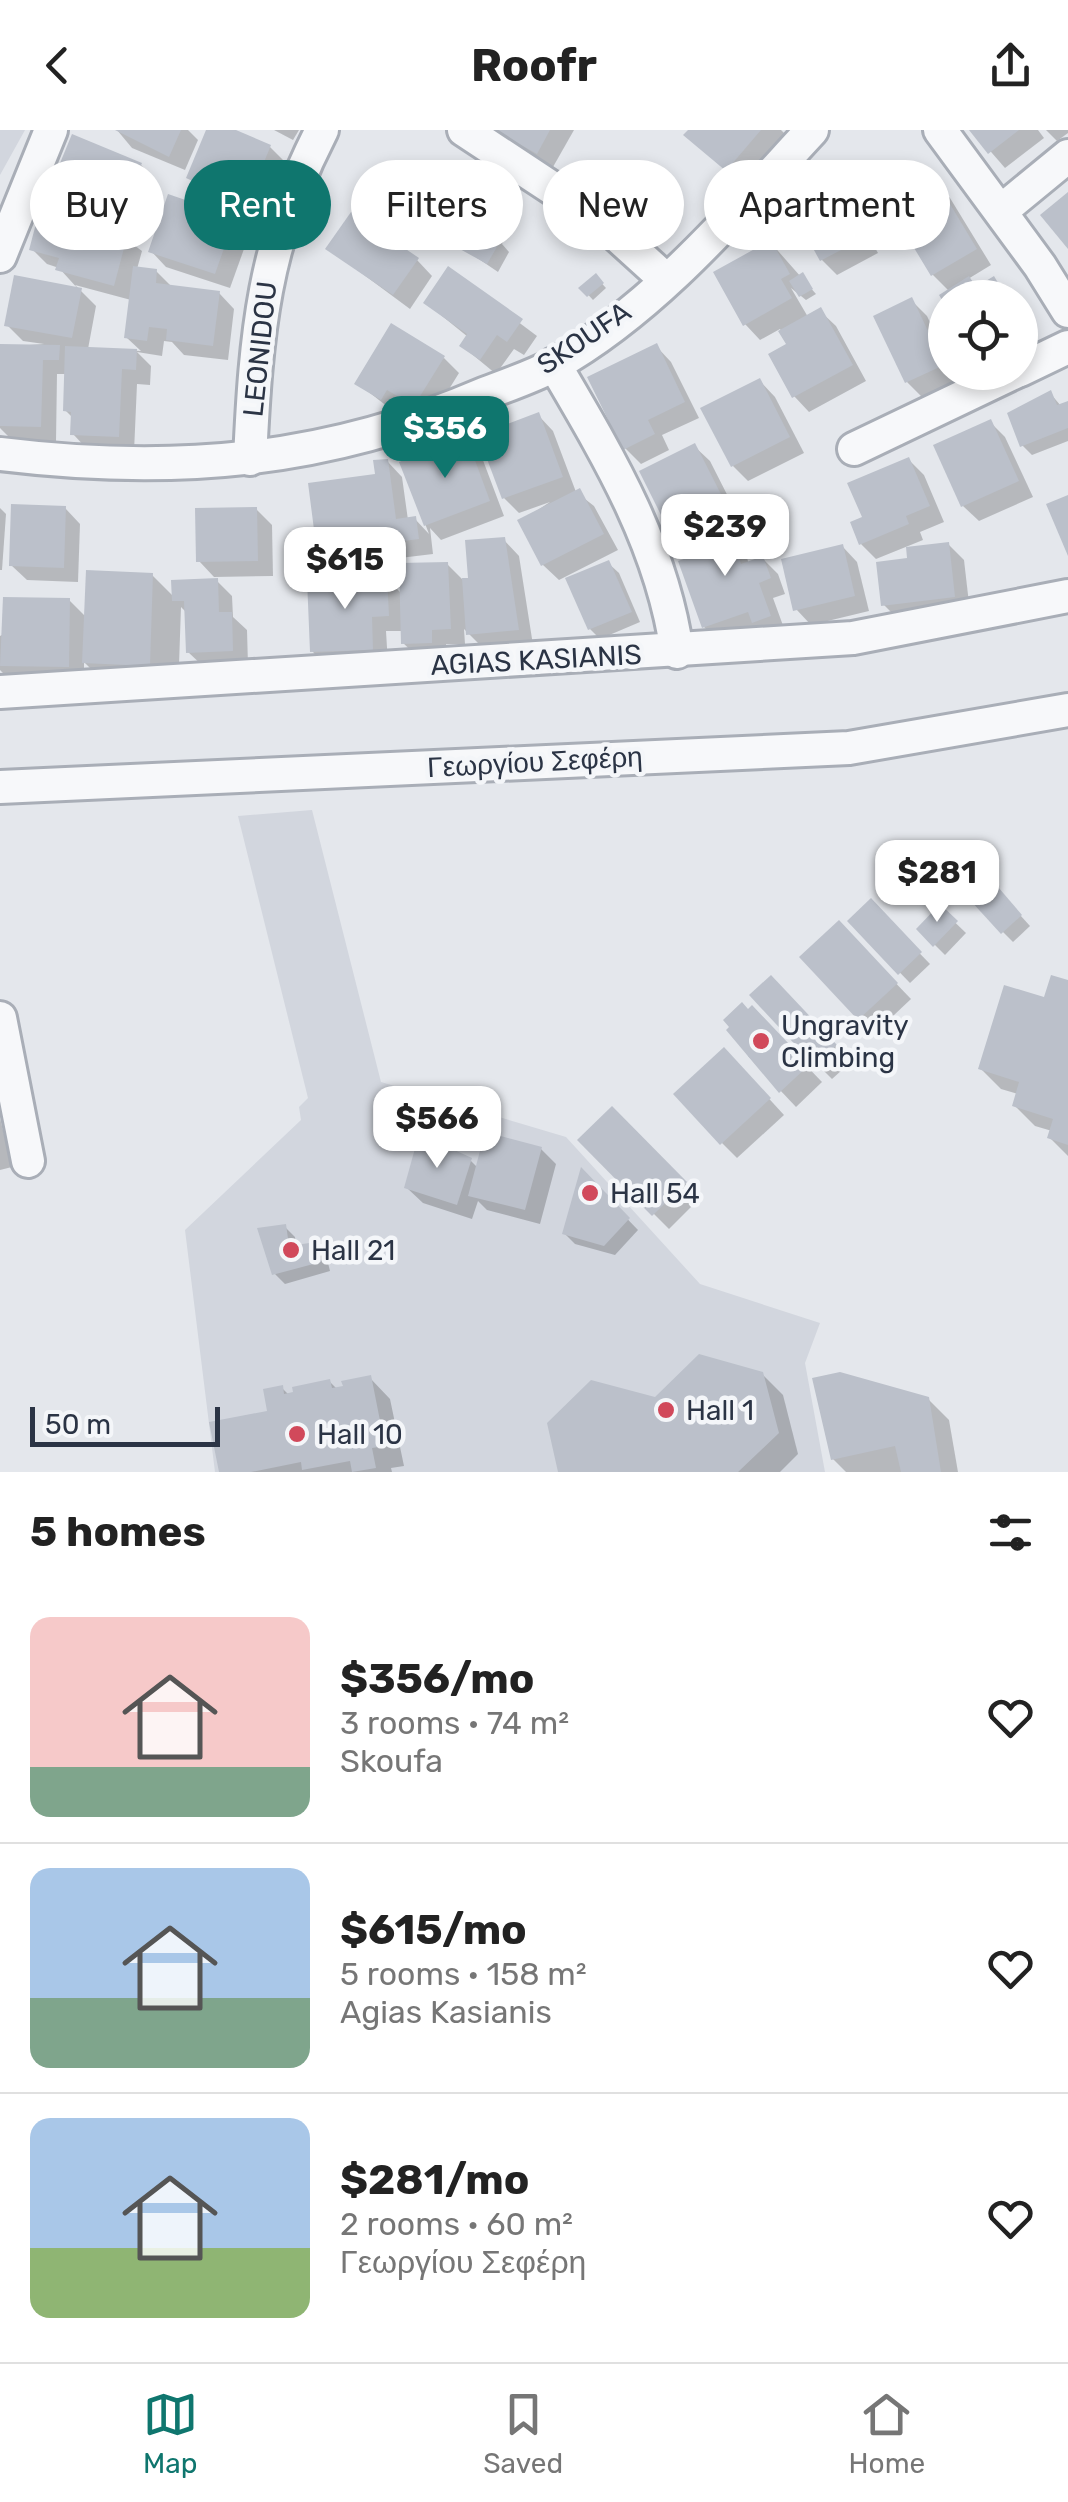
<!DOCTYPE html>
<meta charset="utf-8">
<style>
body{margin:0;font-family:Rubik,sans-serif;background:#f6f6f6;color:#222;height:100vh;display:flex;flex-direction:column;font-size:38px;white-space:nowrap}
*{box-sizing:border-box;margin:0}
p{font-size:32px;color:#767676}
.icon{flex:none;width:55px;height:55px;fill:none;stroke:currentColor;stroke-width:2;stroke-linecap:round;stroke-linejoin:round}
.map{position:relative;height:1342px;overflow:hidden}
.sheet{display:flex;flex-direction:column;background:#fff;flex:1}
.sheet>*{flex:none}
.top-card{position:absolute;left:30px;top:30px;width:1010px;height:90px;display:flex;gap:20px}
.fabs{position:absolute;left:928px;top:150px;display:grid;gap:20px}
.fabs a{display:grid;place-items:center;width:110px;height:110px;border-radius:50%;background:#fff;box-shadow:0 5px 15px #0003;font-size:50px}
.scale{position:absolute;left:30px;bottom:25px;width:190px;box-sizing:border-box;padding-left:10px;border:5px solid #2b3445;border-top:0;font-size:28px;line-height:35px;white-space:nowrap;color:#2b3445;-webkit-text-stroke:8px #f4f6f9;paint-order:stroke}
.price{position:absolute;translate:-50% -85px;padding:0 22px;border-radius:20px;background:#fff;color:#222;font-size:32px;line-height:65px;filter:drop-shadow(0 2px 5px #0008)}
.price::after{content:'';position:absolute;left:50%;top:60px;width:30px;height:22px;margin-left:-15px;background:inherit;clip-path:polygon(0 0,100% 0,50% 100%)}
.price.on{background:#0f766e;color:#fff}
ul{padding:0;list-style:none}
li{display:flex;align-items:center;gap:30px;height:250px;padding:0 30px}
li+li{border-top:2px solid #e0e0e0}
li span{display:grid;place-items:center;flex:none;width:280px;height:200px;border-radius:20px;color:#555}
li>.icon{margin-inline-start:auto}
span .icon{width:120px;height:120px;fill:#fffc;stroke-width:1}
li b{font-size:42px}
h2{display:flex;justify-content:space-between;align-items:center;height:120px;padding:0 30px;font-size:42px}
.pill{padding:0 35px;border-radius:45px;background:#fff;box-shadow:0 5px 15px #0003;font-size:35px;line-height:90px}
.pill.on{background:#0f766e;color:#fff}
header{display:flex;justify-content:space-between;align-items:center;height:130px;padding:0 30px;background:#fff;font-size:45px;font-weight:700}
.dock{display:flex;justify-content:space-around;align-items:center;height:140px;border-top:2px solid #e0e0e0;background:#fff;font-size:28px;color:#767676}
.dock a{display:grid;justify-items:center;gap:5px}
.dock .on{color:#0f766e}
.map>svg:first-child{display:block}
.built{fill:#d2d6de}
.shadow{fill:#0003;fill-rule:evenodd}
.building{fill:#bbc0ca}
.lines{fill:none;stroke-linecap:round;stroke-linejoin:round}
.minor-casing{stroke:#a9aeb7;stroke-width:38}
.minor{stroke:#f7f8fa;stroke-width:32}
.poi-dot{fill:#d1495b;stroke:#f4f6f9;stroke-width:4}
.labels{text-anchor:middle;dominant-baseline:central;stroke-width:9;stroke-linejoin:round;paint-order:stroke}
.street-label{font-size:28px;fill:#2b3445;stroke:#f4f6f9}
.poi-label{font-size:28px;fill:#2b3445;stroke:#f4f6f9;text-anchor:start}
</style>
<header><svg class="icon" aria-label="back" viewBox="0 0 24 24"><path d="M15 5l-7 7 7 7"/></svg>Roofr<svg class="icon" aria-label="share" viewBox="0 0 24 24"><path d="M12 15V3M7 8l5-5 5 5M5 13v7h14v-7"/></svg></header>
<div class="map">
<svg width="1068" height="1342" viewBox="0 0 1068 1342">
<rect width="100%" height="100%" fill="#e4e7ec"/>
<!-- built -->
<g class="built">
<path d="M0,0H25L0,45Z"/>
<path d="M312,680L381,952L566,1007L700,1154L820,1193L805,1233L825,1342H215L185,1100L301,990L299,977L308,968L238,686Z"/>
</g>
<!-- shadow -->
<g class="shadow">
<path d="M117,0H188L198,10L185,40L132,18Z"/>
<path d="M208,0H229L270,17L285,32L262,89L205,63L189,47Z"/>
<path d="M274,0H299L293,10Z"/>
<path d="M492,0H574L553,37Z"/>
<path d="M691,0H781L785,4L743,54L702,20Z"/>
<path d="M972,0H1038L1044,8L1005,38Z"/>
<path d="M1046,0H1068V3L1057,11Z"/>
<path d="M141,35L156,51L136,98L105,85L118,103L142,121L137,139L156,141L173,158L219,163L234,179L228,230L184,225L172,212L164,211L162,226L137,222L151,236L150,255L137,254L134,322L88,320L73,304V288L65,280L67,244H57L56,312L12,310L0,298V217L44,214L23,211L7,195L79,160L59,138L47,134L32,119L79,84L81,75L54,55ZM75,155L131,170L127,208L141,221L88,219L96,176Z"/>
<path d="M830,49L845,64L878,123L837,145L822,130Z"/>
<path d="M935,52L950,68L991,135L968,149L978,158L994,149L1011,168L945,171L942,166L949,161L933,145L925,73Z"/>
<path d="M502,85L512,95L502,114L509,122L498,142L461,117Z"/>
<path d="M233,90L249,105L230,158L166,137L151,121Z"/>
<path d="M771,113L816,164L806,170L791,158L808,187L820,181L836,196L866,251L809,282L794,266L789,215L780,199L760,210L745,194Z"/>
<path d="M329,119L417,130L432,146L410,179Z"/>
<path d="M449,140L537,206L524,225L514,219L496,244L462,216L468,207L426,173Z"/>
<path d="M596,147L606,158L593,170L582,158Z"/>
<path d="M911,170L927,186L945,224V242H954L957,251L922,267L907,252Z"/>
<path d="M1020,182L1038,211L1020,222Z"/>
<path d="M656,216L671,232L699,288L662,305L669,320L641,334L625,318Z"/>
<path d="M444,228L459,243L430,290L403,274L397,284L357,253Z"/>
<path d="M760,251L775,267L804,323L748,351L733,336Z"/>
<path d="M1050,263L1061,276L1068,274V311L1032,325L1022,315Z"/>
<path d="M538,285L553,301L576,362L594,376L618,420L559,450L543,435L521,391L550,372L519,383L504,368Z"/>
<path d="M990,292L1005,307L1033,367L979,391L963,376Z"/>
<path d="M466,309L481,325L504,386L441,410L430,398L433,424L375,431L368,425L334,429L318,414L387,331L402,347L408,390L415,389L429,404L402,333Z"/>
<path d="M694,316L710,331L743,396L751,394L766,409L769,417L746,425L749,434L763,429L778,444L785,464L773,468L785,501L720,512L704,497L698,427L696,420L690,423L675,407Z"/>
<path d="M909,330L924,345L944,392L920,402L923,410L876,429L861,414L866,388Z"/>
<path d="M0,378L6,384L2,440H0Z"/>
<path d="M65,378L80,394L78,452L27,450L11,435Z"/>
<path d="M256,379L272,395L273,446L214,447L199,431Z"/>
<path d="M504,410L519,426L533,515L484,519L464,499L465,514H446V527L419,528L403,513V501H386L388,534L328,537L312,521L386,448L402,464L447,434L464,451L471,450Z"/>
<path d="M948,414L964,430L970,482L899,490L884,475L910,431Z"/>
<path d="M842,416L857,432L869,481L811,495L796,479Z"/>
<path d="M608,433L619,443L640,492L600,509L590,499Z"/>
<path d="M152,445L174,467L217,451L232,466L233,487L247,500L248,535L204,537L188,522L187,483L181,477L178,564L114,562L84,532V552L11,551L0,540V506L69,470L87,488Z"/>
<path d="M1001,764L1030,796L1013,812L1003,802Z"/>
<path d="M870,772L930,834L910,853L850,791Z"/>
<path d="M940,778L966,803L945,825L919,799Z"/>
<path d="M839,794L911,869L875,903L803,828Z"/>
<path d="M771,849L851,932L832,949L817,934Z"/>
<path d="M1068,853V1026L1050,1008L1052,1001L1035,996L1014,975L1018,964L1001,959L981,939Z"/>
<path d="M752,879L822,952L796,977L748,926Z"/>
<path d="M739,936L784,985L737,1028L722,1013Z"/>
<path d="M612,979L700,1068L669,1099L580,1010Z"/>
<path d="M0,988L12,1037L0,1040Z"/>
<path d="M541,1019L556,1034L540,1094L487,1080L478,1071L472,1089L423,1073L407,1058L470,1030L478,1038Z"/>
<path d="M582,1042L638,1100L615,1125L575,1114L565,1104Z"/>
<path d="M285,1097L295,1107L296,1117L316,1114L326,1125L330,1141L285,1154L275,1144Z"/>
<path d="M762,1244L783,1265L798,1324L780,1342H560L656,1270Z"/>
<path d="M370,1248L390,1269L404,1336L391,1338L392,1342H222L270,1283L282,1258L289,1265L330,1252L338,1260Z"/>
<path d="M928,1269L949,1290L958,1342H846L833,1329Z"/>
</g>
<!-- building -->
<g class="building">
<path d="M115,0H181L169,27Z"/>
<path d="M206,0H236L271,15L246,76L186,48Z"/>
<path d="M495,0H550L537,24Z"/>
<path d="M688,0H761L726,41L683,5Z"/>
<path d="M969,0H1019L988,24Z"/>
<path d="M72,4L142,33L120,84L51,55Z"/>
<path d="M830,46L864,108L820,131L786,69Z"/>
<path d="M935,49L977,119L931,146L896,88L921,72L915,61Z"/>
<path d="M1068,62V119L1040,85Z"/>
<path d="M168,64L235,87L215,144L148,122Z"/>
<path d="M42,71L77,81L79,74L105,82L101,95L128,103L114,156L55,140L59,128L29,120Z"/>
<path d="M484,72L504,83L492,105L501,110L487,134L458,118Z"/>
<path d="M351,82L419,128L393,165L325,119Z"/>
<path d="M771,110L790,144L781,149L792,168L743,196L713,142Z"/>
<path d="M133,136L157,139L156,153L220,161L213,216L166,210L167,199L149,197L147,211L124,208Z"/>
<path d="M448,136L523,189L507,212L497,205L480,230L459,216L467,204L423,173Z"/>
<path d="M803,142L813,159L799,167L789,151Z"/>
<path d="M596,143L604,153L587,167L578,158Z"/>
<path d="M14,145L82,158L72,208L4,196Z"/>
<path d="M969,146L976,157L994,146L1007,168H945V175L939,165Z"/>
<path d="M912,167L944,235L905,253L873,186Z"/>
<path d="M821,177L853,235L792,268L768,224L786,214L778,201Z"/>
<path d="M391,193L445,226L414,276L387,260L381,270L354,254Z"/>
<path d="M657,213L685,272L648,290L655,304L623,320L587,247Z"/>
<path d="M0,214L60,215L59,230H43L41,297L0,296Z"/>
<path d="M65,216L137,219L136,240L122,239L119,307L70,305L71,282L63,281Z"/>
<path d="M760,248L790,307L731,337L700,278Z"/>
<path d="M1051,260L1057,275L1068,271V298L1020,317L1007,283Z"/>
<path d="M539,282L563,347L502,369L478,305Z"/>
<path d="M991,289L1019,351L961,377L933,315Z"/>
<path d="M466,306L490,371L424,396L399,332Z"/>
<path d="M695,313L729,380L673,409L639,341Z"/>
<path d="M909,327L930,376L906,386L909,394L859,415L850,392L862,387L847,353Z"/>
<path d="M388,329L396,389L416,386L419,409L357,417L356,410L316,415L308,353L375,344L373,330Z"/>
<path d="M580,358L604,404L541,436L517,390Z"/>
<path d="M1068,365V426L1046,374Z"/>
<path d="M11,374L66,376L64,438L9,436Z"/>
<path d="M257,377L258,431L196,432L195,378Z"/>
<path d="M751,391L756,402L733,410L741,434L763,426L771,448L759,453L771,486L752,493L748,482L702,498L678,431L695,425L691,412Z"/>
<path d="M505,407L519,500L466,505L462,448H468L465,410Z"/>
<path d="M949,412L955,467L881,476L876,432L907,428L906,417Z"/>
<path d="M843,414L855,466L793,481L781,429Z"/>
<path d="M609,430L632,482L588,500L565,448Z"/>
<path d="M448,432L451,499L432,500V513L401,514L399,433Z"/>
<path d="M86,440L153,443L150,536L82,533Z"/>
<path d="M387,446L389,486L372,487L373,520L310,522L307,449Z"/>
<path d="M218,448L219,482H232L233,521L186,523L184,471H172L171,450Z"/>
<path d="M3,467L70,468L69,537L0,536Z"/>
<path d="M992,750L1022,785L1001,804L970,770Z"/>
<path d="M871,768L922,822L898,845L847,791Z"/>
<path d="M940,774L958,791L933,817L916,799Z"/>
<path d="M839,790L898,853L858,890L799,827Z"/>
<path d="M771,845L837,915L815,936L749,865Z"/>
<path d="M1051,845L1068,850V1015L1047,1008L1053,989L1012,976L1019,952L978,939L1004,855L1044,867Z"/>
<path d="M742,872L748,879L752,875L809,935L779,963L726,900L729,897L723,890Z"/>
<path d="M724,917L771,968L720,1015L673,964Z"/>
<path d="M612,976L687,1052L652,1086L577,1010Z"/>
<path d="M485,1002L542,1017L525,1080L468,1066Z"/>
<path d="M419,1004L472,1028L457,1075L404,1058Z"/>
<path d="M581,1037L630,1088L604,1116L562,1104Z"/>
<path d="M286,1094L289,1116L316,1112L321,1132L272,1145L257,1098Z"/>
<path d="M699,1224L763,1242L779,1303L738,1342H558L547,1293L591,1250L655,1267Z"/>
<path d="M840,1242L929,1267L941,1342H901L895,1316L831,1330L812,1248Z"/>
<path d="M371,1245L385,1316L372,1318L376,1338L352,1342L350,1331L302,1340L301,1332L251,1342H219L209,1292L267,1281L263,1259L283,1255L284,1264L293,1262L292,1257L330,1249L332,1258L343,1256L341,1251Z"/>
</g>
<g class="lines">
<!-- minor casing -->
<g class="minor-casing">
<g id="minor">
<path d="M464,0L599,89L665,149"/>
<path d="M940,0L1040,136L1068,181"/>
<path d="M1001,81L1068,26"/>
<path d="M0,126L51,0"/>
<path d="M554,234C608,326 662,415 677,522"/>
<path d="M1020,240L1068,217"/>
<path d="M854,319L1015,242"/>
<path d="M0,324C171,345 324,333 484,264C507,255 532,247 554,235C653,180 736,82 812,0"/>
<path d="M250,329C256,203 263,114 322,0"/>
<path d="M0,562L853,508L1068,466"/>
<path d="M0,657L849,618L1068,580"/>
<path d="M0,888L28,1031"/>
</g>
</g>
<!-- minor -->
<use href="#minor" class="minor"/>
</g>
<!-- markers -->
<g class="poi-dot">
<circle cx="761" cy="911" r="10"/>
<circle cx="590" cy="1063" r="10"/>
<circle cx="291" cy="1120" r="10"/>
<circle cx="666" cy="1280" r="10"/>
<circle cx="297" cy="1304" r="10"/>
</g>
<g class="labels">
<!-- street labels -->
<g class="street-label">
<text transform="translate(584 208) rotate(-34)">SKOUFA</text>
<text transform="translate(260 219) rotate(-84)">LEONIDOU</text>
<text transform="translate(536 530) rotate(-3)">AGIAS KASIANIS</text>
<text transform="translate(535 632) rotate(-3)">Γεωργίου Σεφέρη</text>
</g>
<!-- poi labels -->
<g class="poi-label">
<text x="781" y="895">Ungravity<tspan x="781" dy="32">Climbing</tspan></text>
<text x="610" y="1063">Hall 54</text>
<text x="311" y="1120">Hall 21</text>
<text x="686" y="1280">Hall 1</text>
<text x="317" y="1304">Hall 10</text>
</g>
</g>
</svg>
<div class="fabs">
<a><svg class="icon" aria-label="locate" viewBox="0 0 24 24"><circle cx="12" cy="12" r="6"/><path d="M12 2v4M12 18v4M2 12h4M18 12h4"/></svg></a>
</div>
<div class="scale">50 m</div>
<b class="price on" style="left:445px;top:351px">$356</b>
<b class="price" style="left:725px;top:449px">$239</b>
<b class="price" style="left:345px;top:482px">$615</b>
<b class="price" style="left:937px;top:795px">$281</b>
<b class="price" style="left:437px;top:1041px">$566</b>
<div class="top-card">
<a class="pill">Buy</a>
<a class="pill on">Rent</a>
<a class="pill">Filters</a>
<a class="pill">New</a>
<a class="pill">Apartment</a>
</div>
</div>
<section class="sheet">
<h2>5 homes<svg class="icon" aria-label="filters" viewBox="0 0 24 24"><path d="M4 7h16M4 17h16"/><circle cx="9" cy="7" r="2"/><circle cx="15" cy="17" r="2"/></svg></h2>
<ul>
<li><span style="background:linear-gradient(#f6c9c9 75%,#7fa58c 0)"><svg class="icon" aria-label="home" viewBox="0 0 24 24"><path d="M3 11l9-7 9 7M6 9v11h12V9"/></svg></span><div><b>$356/mo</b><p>3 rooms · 74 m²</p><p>Skoufa</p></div><svg class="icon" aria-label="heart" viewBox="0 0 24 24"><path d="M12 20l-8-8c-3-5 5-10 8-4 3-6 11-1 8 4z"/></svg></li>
<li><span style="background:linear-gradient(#a9c7e8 65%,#7fa58c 0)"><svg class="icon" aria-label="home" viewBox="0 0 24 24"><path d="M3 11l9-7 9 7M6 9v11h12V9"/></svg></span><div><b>$615/mo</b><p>5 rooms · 158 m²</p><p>Agias Kasianis</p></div><svg class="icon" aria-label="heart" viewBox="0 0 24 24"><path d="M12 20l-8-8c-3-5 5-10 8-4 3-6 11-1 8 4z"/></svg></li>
<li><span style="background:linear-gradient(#a9c7e8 65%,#8fb573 0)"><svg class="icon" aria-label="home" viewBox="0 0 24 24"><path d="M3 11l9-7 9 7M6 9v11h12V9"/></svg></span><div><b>$281/mo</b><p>2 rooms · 60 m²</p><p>Γεωργίου Σεφέρη</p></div><svg class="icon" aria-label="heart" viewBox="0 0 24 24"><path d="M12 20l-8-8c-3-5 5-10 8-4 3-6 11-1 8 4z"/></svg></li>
</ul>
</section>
<nav class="dock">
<a class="on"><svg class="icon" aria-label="map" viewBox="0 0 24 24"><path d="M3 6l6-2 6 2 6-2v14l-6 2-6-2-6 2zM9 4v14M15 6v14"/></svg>Map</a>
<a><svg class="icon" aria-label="saved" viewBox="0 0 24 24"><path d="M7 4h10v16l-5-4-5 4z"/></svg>Saved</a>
<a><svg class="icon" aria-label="home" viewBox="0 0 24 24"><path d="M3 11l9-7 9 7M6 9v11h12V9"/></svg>Home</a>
</nav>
